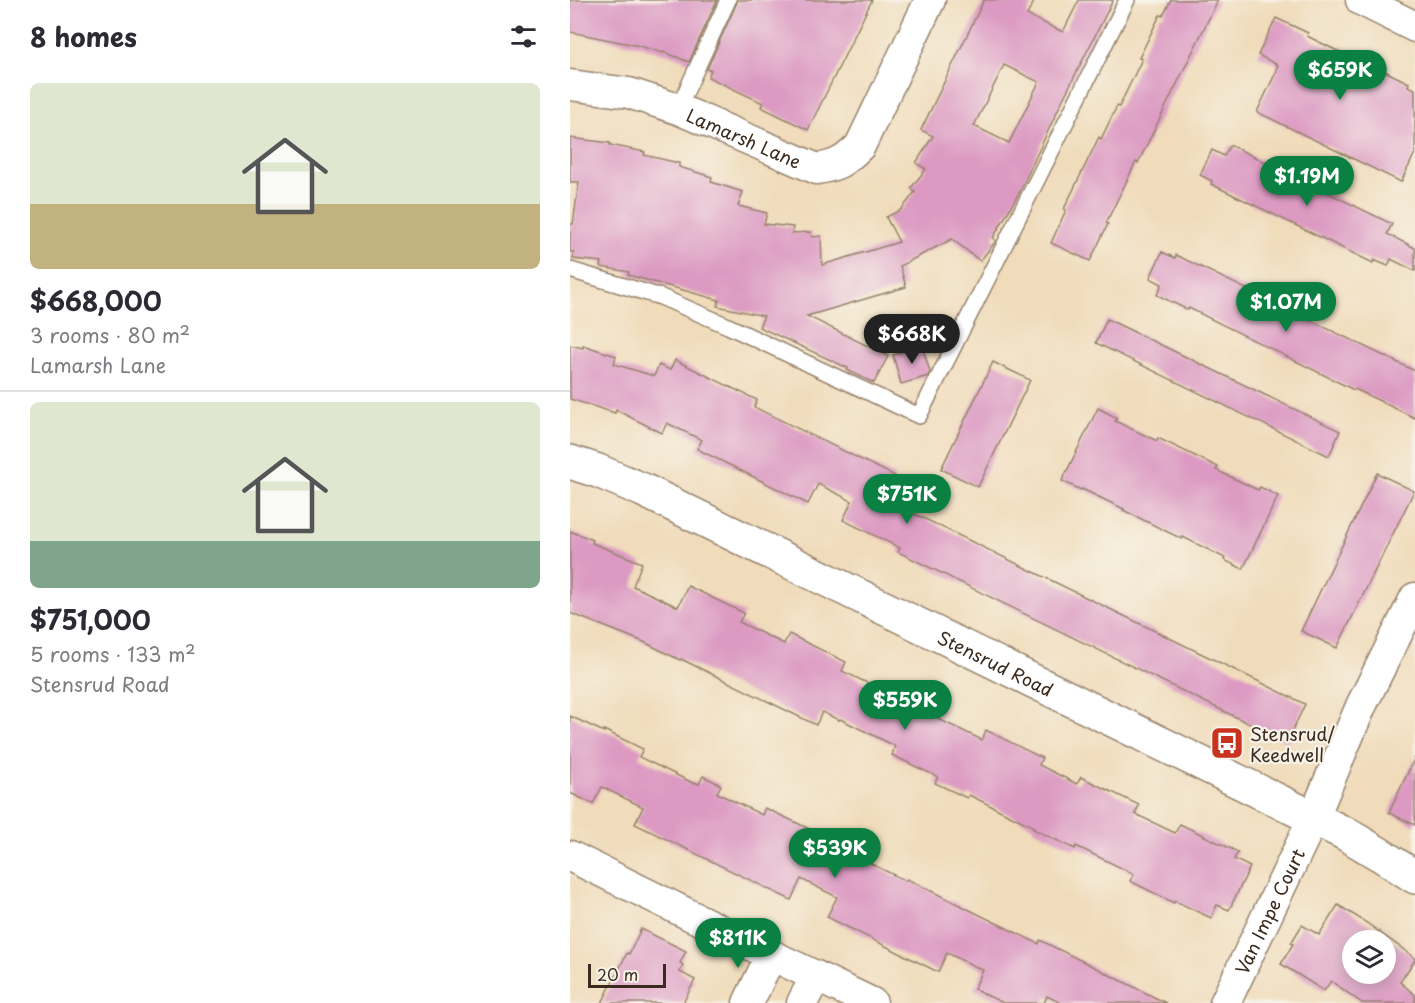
<!DOCTYPE html>
<meta charset="utf-8">
<style>
body{margin:0;font-family:"Playpen Sans",sans-serif;background:#f2f2f3;color:#2b2b33;height:100vh;display:flex;flex-direction:column;font-size:22px;white-space:nowrap}
*{box-sizing:border-box;margin:0}
p{font-size:20px;color:#7c7c81}
.icon{flex:none;width:33px;height:33px;fill:none;stroke:currentColor;stroke-width:2;stroke-linecap:round;stroke-linejoin:round}
.map{position:relative;flex:1;overflow:hidden}
.details{display:flex;flex-direction:column;background:#fff;width:570px}
.details>*{flex:none}
.buttons{position:absolute;left:772px;top:930px;display:grid;gap:12px}
.buttons a{display:grid;place-items:center;width:54px;height:54px;border-radius:50%;background:#fff;box-shadow:0 3px 15px #0003;font-size:30px}
.scale{position:absolute;left:18px;bottom:15px;width:78px;box-sizing:border-box;padding-left:6px;border:3px solid #3b2a1e;border-top:0;font-size:16px;line-height:21px;white-space:nowrap;color:#3b2a1e;-webkit-text-stroke:4px #f7f3e8;paint-order:stroke}
.price{position:absolute;translate:-50% -51px;padding:0 14px;border-radius:21px;background:#0b8043;color:#fff;font-size:20px;line-height:39px;filter:drop-shadow(0 2px 3px #0008)}
.price::after{content:'';position:absolute;left:50%;top:36px;width:18px;height:14px;margin-left:-9px;background:inherit;clip-path:polygon(0 0,100% 0,50% 100%)}
.price.active{background:#222;color:#fff}
ul{padding:0;list-style:none}
li{display:grid;align-content:center;gap:12px;height:318px;padding:0 30px}
li+li{border-top:2px solid #e1e1e2}
li span{display:grid;place-items:center;height:186px;border-radius:9px;color:#555}
li>.icon{margin-inline-start:auto}
span .icon{width:108px;height:108px;fill:#fffc;stroke-width:1}
li b{font-size:26px}
h2{display:flex;justify-content:space-between;align-items:center;height:72px;padding:0 30px;font-size:26px}
main{display:flex;flex:1;min-height:0}
.map>svg:first-child{display:block}
.building{fill:#dc9ac2;fill-rule:evenodd}
.lines{fill:none;stroke-linecap:round;stroke-linejoin:round}
.service-casing{stroke:#96826c;stroke-width:18}
.minor-casing{stroke:#96826c;stroke-width:33}
.tertiary-casing{stroke:#96826c;stroke-width:36}
.service{stroke:#fff;stroke-width:15}
.minor{stroke:#fff;stroke-width:30}
.tertiary{stroke:#fff;stroke-width:33}
.labels{text-anchor:middle;dominant-baseline:central;stroke-width:4.5;stroke-linejoin:round;paint-order:stroke}
.street-label{font-size:18px;fill:#3b2a1e;stroke:#f7f3e8}
.poi-label{font-size:18px;fill:#3b2a1e;stroke:#f7f3e8;text-anchor:start}
</style>
<main>
<section class="details">
<h2>8 homes<svg class="icon" aria-label="filters" viewBox="0 0 24 24"><path d="M4 7h16M4 17h16"/><circle cx="9" cy="7" r="2"/><circle cx="15" cy="17" r="2"/></svg></h2>
<ul>
<li><span style="background:linear-gradient(#dfe7d0 65%,#c2b280 0)"><svg class="icon" aria-label="home" viewBox="0 0 24 24"><path d="M3 11l9-7 9 7M6 9v11h12V9"/></svg></span><div><b>$668,000</b><p>3 rooms · 80 m²</p><p>Lamarsh Lane</p></div></li>
<li><span style="background:linear-gradient(#dfe7d0 75%,#7fa58c 0)"><svg class="icon" aria-label="home" viewBox="0 0 24 24"><path d="M3 11l9-7 9 7M6 9v11h12V9"/></svg></span><div><b>$751,000</b><p>5 rooms · 133 m²</p><p>Stensrud Road</p></div></li>
</ul>
</section>
<div class="map">
<svg width="845" height="1003" viewBox="0 0 845 1003">
<rect width="100%" height="100%" fill="#f7f3e8"/>
<filter id="ink" filterUnits="userSpaceOnUse"><feTurbulence type="fractalNoise" baseFrequency=".0167" numOctaves="2"/><feDisplacementMap in="SourceGraphic" scale="12" xChannelSelector="R" yChannelSelector="G"/><feConvolveMatrix kernelMatrix="1 2 1 2 8 2 1 2 1" color-interpolation-filters="sRGB"/></filter>
<filter id="wash" filterUnits="userSpaceOnUse"><feTurbulence type="fractalNoise" baseFrequency=".008" numOctaves="4" result="noise"/><feDisplacementMap in="SourceGraphic" scale="24" xChannelSelector="R" yChannelSelector="G"/><feGaussianBlur stdDeviation="1.35" result="paint"/><feColorMatrix in="noise" values="0 0 0 0 0 0 0 0 0 0 0 0 0 0 0 0 0 1.4 0 .05"/><feComposite in="paint" operator="in"/></filter>
<g filter="url(#wash)">
<rect width="100%" height="100%" fill="#f0dbba"/>
<g id="blocks">
<!-- building -->
<g class="building">
<path d="M0,0H147L119,62L94,52L93,53L70,46L0,32Z"/>
<path d="M168,0H302L238,130L191,107L193,103L138,77L141,70L137,69Z"/>
<path d="M414,0H465L457,15L493,32L509,0H543L492,101L449,193L423,238L426,241L410,261L382,239L330,266L336,287L237,316L318,356L304,383L277,370L278,368L189,327L194,316L147,306L149,300L58,275L59,272L31,267L32,262L3,259L4,252H0V224H3L9,182H0V138L40,143V145L75,152L74,155L109,163V167L142,177L141,182L173,192L168,206L197,213L194,224L223,227L222,233L241,232L242,237L251,236L252,265L329,242L316,217L331,210L345,192L341,188L356,169L346,163L363,136L351,130ZM434,65L469,82L439,143L404,126Z"/>
<path d="M601,0H648L568,163L566,162L536,223L538,224L520,261L481,243L496,210L494,209L529,137L531,139L547,106L549,107L572,59L569,58L590,15L593,16Z"/>
<path d="M706,18L738,33L737,36L782,58L784,56L839,83L838,86L845,89V153L831,182L687,112L707,70L706,69L708,65L688,55Z"/>
<path d="M660,145L822,224L817,234L845,248V271L821,259L818,266L804,260L803,263L641,184L642,181L630,175L642,150L654,156Z"/>
<path d="M592,252L605,258L606,255L845,371V418L785,389L784,390L619,308L618,310L587,295L592,284L580,278Z"/>
<path d="M537,319L770,431L759,456L526,343Z"/>
<path d="M0,345L13,348V345L46,356L44,364L84,376L89,365L100,370L105,360L187,400L184,407L325,476L314,499L735,704L717,742L328,552L330,548L273,520L282,501L248,484L238,504L127,449L132,440L97,423L92,433L46,410L45,413L0,399Z"/>
<path d="M352,346L360,372L358,376L331,384L323,355Z"/>
<path d="M423,362L460,380L408,487L371,469Z"/>
<path d="M528,408L547,418L545,421L587,441L588,438L648,467L646,470L688,490L690,487L708,496L673,569L654,560L655,558L613,537L612,539L553,510L554,509L512,489L511,490L492,481Z"/>
<path d="M807,473L844,491L767,648L731,631Z"/>
<path d="M0,531L23,540L22,543L72,563L63,586L108,607L118,586L174,613L169,622L214,644L219,634L276,662L272,671L312,690L316,682L373,709L368,719L412,740L416,730L472,758L469,765L507,784L511,777L569,805L565,814L605,833L610,824L668,852L664,859L680,867L659,910L647,905L641,918L605,901L604,903L560,881L564,874L506,846L505,849L463,829L464,827L399,795L397,798L365,783L368,777L322,755L325,746L270,719L269,720L252,712L246,725L111,659L110,660L74,642L0,613Z"/>
<path d="M0,716L34,732V730L73,749L69,757L123,783L124,782L129,784L133,776L151,785L147,793L192,815L195,808L225,822L271,844L269,848L336,881L337,879L469,944L470,940L596,1003H491L477,996L474,1003H433L404,989L413,970L377,953L368,972L257,917L267,897L231,879L221,900L65,824L73,807L32,787L23,804L0,793Z"/>
<path d="M845,757V825L819,813Z"/>
<path d="M768,905L797,923L845,958V960L830,982L845,995V1003H792L761,981L754,991L711,964L723,944L721,943L732,925L749,935ZM783,940H816V974H783Z"/>
<path d="M71,929L116,951L110,963L113,965L110,972L125,980L113,1003H32L57,953L59,954Z"/>
</g>
</g>
</g>
<g filter="url(#ink)">
<use href="#blocks" fill-opacity="0" stroke="#96826c" stroke-width="1.5"/>
<g class="lines">
<!-- service casing -->
<g class="service-casing">
<g id="service">
<path d="M108,109L158,0"/>
<path d="M0,270L91,297L158,326L349,416L557,0"/>
</g>
</g>
<!-- minor casing -->
<g class="minor-casing">
<g id="minor">
<path d="M791,0L845,27"/>
<path id="s1" d="M0,85L59,93L108,109L247,169C267,166 275,161 290,146L360,0"/>
<path d="M0,856L201,955L302,1003"/>
<path d="M178,1003L201,955"/>
<path d="M232,1003L246,976"/>
<path id="s2" d="M655,1003L743,819L791,706L845,598"/>
</g>
</g>
<!-- tertiary casing -->
<g class="tertiary-casing">
<g id="tertiary">
<path id="s3" d="M0,462L28,471L73,490L776,834L811,855L845,877"/>
</g>
</g>
<!-- service -->
<use href="#service" class="service"/>
<!-- minor -->
<use href="#minor" class="minor"/>
<!-- tertiary -->
<use href="#tertiary" class="tertiary"/>
</g>
</g>
<!-- icons -->
<defs>
<g id="bus-square" transform="scale(1.725)"><rect x="-9" y="-9" width="18" height="18" rx="4" fill="#c8321e" stroke="#f7f3e8"/><path d="M-5-6H5V4H4V6H2V4H-2V6H-4V4H-5ZM-3.5-4V0h7V-4ZM-3.5 1.2v1.5H-2V1.2ZM2 1.2v1.5H3.5V1.2Z" fill="#fff"/></g>
</defs>
<g fill-rule="evenodd">
<use href="#bus-square" x="657" y="743"/>
</g>
<g class="labels">
<!-- street labels -->
<g class="street-label">
<text stroke="none"><textPath href="#s1" startOffset="183">Lamarsh Lane</textPath></text>
<text stroke="none"><textPath href="#s3" startOffset="471">Stensrud Road</textPath></text>
<text stroke="none"><textPath href="#s2" startOffset="102">Van Impe Court</textPath></text>
</g>
<!-- poi labels -->
<g class="poi-label">
<text x="680" y="733">Stensrud/<tspan x="680" dy="21">Keedwell</tspan></text>
</g>
</g>
</svg>
<div class="buttons">
<a><svg class="icon" aria-label="layers" viewBox="0 0 24 24"><path d="M12 4l9 5-9 5-9-5zM3 14l9 5 9-5"/></svg></a>
</div>
<div class="scale">20 m</div>
<b class="price" style="left:770px;top:101px">$659K</b>
<b class="price" style="left:737px;top:207px">$1.19M</b>
<b class="price" style="left:716px;top:333px">$1.07M</b>
<b class="price active" style="left:342px;top:365px">$668K</b>
<b class="price" style="left:337px;top:525px">$751K</b>
<b class="price" style="left:335px;top:731px">$559K</b>
<b class="price" style="left:265px;top:879px">$539K</b>
<b class="price" style="left:168px;top:969px">$811K</b>
</div>
</main>
